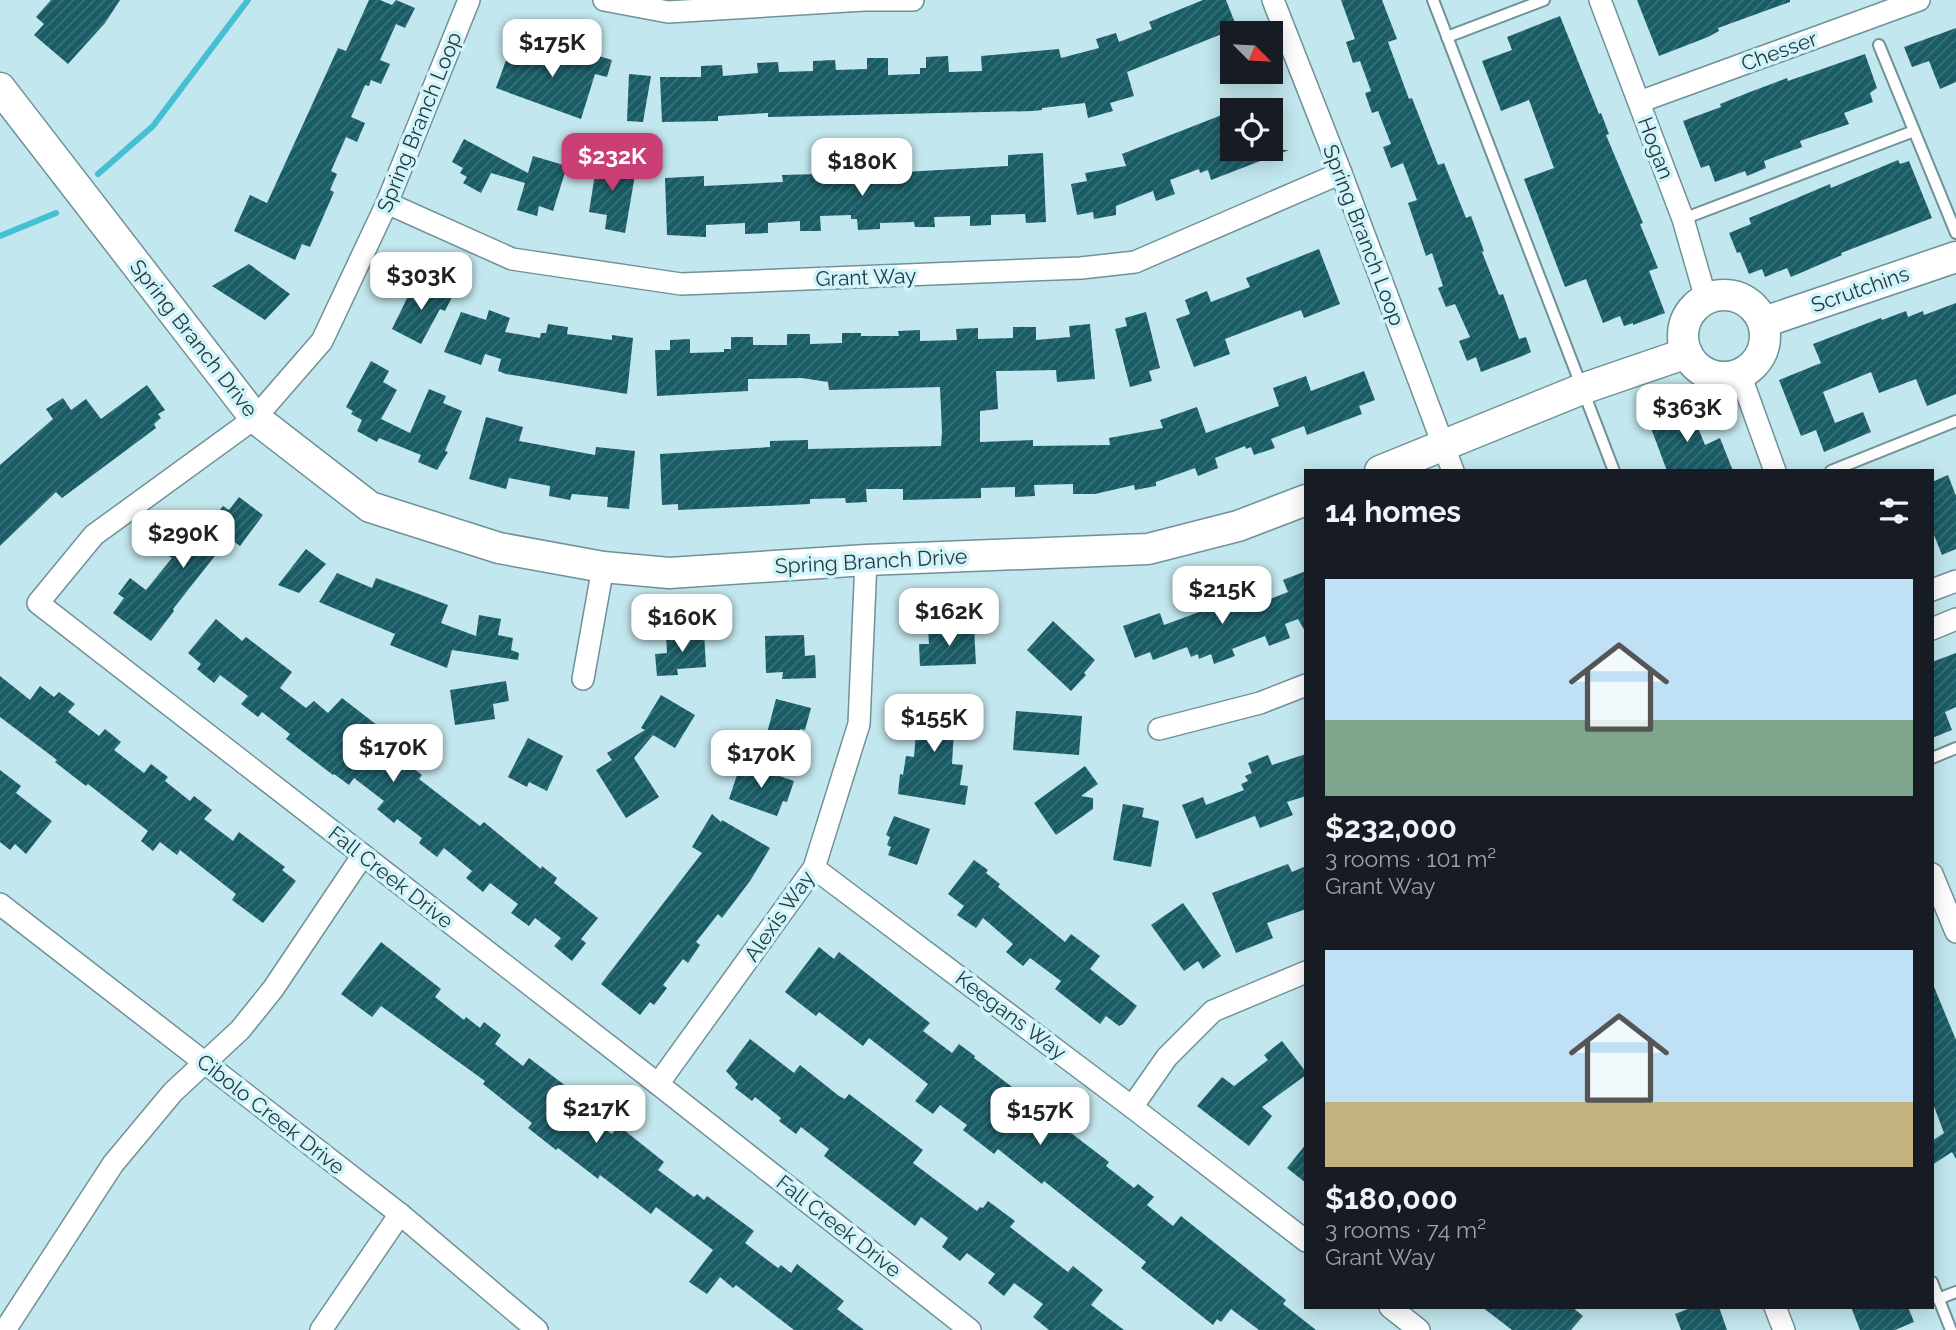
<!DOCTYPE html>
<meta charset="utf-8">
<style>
body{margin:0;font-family:Raleway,sans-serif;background:#242831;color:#f1f3f6;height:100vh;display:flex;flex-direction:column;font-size:26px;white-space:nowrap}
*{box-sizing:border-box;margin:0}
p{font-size:23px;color:#9ea1a6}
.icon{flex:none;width:38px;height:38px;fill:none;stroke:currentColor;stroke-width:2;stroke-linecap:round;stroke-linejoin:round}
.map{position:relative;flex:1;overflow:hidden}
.drawer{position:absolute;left:1304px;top:469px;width:630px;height:840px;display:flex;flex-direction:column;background:#171b24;border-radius:0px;box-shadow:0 4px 18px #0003}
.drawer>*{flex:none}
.needle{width:46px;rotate:114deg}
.fabs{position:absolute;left:1220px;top:21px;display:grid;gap:14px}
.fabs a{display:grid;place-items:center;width:63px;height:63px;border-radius:0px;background:#171b24;box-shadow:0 4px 18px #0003;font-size:35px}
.price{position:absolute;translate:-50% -60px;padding:0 16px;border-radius:14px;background:#fff;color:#222;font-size:23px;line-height:46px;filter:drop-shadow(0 2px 4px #0008)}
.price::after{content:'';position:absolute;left:50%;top:42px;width:21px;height:16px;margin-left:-10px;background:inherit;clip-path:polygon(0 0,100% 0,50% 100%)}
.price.active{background:#ca3f76;color:#fff}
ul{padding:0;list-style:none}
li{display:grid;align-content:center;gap:14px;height:371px;padding:0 21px}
li span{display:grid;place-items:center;height:217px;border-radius:0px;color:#555}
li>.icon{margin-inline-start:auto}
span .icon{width:126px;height:126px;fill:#fffc;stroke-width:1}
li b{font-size:30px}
h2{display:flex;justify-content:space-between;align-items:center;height:84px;padding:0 21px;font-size:30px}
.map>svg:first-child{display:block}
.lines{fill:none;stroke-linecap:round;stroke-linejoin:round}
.stream{stroke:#44bfd3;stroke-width:6}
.building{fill:url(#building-hatch)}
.lane-casing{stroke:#6f9197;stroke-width:14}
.street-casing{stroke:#6f9197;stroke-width:24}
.secondary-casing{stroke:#6f9197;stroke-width:33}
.lane{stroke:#fff;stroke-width:10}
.street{stroke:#fff;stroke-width:21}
.secondary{stroke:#fff;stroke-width:30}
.labels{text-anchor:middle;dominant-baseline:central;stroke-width:7;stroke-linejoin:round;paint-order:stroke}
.street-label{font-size:21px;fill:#2b393b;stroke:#d0f4fb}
</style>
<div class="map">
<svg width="1956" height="1330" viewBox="0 0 1956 1330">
<defs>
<pattern id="building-hatch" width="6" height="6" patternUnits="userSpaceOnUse" patternTransform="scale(1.75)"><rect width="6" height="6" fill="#1a5c66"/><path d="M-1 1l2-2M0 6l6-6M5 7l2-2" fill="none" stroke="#3b7179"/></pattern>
</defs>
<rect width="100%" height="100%" fill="#c3e7ee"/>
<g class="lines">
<!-- stream -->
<g class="stream">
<path d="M98,174L153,126L248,0"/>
<path d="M0,236L56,213"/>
</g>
</g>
<!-- building -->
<g class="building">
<path d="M51,0H120L105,23L68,64L34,35L44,24L36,17Z"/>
<path d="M369,0H380L392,5L396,0L415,8L405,28L396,24L380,60L390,64L381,84L371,80L369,86L365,85L351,117L365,123L357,142L346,137L331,171L337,174L330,190L334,192L310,247L302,244L295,260L234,231L250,195L267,203L338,48L346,51Z"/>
<path d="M1203,0H1226L1237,28L1127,72L1134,96L1110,103L1113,111L1088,118L1085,103L1042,108V110L1033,111L768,117V113L718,116V121L662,122L660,77H701V66L722,65L723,76L758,73L757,63L778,62L779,72L813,71V61L835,60L836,70L867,69V58H888V75L920,74V68H926V57L948,56L949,72L982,71L981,56L1059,49L1061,58L1099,48L1096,39L1116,33L1119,42L1152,29L1149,22Z"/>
<path d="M1341,0H1382L1397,39L1388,42L1409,99L1412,98L1438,165L1444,163L1466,218L1471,216L1484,251L1482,252L1499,295L1503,294L1519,339L1526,337L1531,352L1525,355L1481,372L1476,357L1467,361L1459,341L1470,337L1455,304L1446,307L1438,288L1443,286L1432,253L1426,256L1408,203L1417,200L1403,163L1391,168L1383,147L1391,144L1378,111L1372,113L1365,93L1371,91L1360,61L1353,63L1346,42L1355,39Z"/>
<path d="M1637,0H1790V2L1718,28L1719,31L1708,37L1659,56Z"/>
<path d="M1560,16L1599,114L1601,113L1609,134L1606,135L1643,223L1640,224L1658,268L1649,271L1665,313L1633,325V323L1624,326L1620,316L1603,323L1586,279L1565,287L1524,179L1554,168L1529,100L1501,111L1482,61L1512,50L1507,37Z"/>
<path d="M1956,28V82L1940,89L1929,61L1912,67L1904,47Z"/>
<path d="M533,44L573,58V57L589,62L592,54L612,60L607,77L595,74L581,119L496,88L509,52L515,54L517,50L529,54Z"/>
<path d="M1865,54L1877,88L1870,93L1873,102L1844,113L1849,124L1800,141L1802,147L1764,161L1766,168L1747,176L1745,171L1715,182L1709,165L1701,168L1683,121L1721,107L1720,104L1750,92L1787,78L1788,81Z"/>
<path d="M629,74L651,76L643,122L627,121Z"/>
<path d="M1232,111V149L1289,150L1211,180L1208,170L1200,173L1199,169L1170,180L1175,194L1156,201L1153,191L1116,206V215L1094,219L1093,212L1077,215L1071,184L1087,181L1085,173L1126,166L1122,154Z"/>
<path d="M464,139L528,173L533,156L567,166L553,211L539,206L537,216L517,210L525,183L491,173L481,193L463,183L467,177L460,173L463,168L452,162Z"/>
<path d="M1043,153L1046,222L1026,223L1025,214L991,215V225L970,226V216L934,217L935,227H915L914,222L880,223V229L858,230L857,219H851V215L820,216L821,231H800V221L768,223V233L745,234V223L706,225V237L667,235L665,178L704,176V186L783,182L782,175L818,174L819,177L1008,166V155Z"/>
<path d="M598,155L614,157L613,165L636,169L625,233L605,229L607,215L589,212Z"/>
<path d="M1898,160L1900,164L1909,161L1932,218L1841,253L1842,255L1791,277L1787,268L1765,277L1762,269L1749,274L1740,252L1737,253L1729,233L1751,224L1749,218L1773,208L1830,184L1831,188Z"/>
<path d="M1319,249L1340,304L1304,318L1301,310L1225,339L1230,354L1194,367L1176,319L1190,314L1185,300L1207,291L1211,302L1250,287L1246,278Z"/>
<path d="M249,264L290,294L265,320L212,286Z"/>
<path d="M434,285L453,295L445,311L440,309L421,344L392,329L413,286L430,294Z"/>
<path d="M1956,303V394L1927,406L1916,379L1879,393L1871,372L1823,392L1835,423L1863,412L1871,432L1824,452L1816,430L1801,436L1779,380L1821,363L1813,344L1881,318L1882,320L1906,311L1908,317L1923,311L1924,315Z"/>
<path d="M489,310L510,318L505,332L540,338L541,333H546L548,324L568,327L567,334L612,340V335L633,338L627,394L506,374L498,371L501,359L485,354L481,365L444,352L461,312L486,320Z"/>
<path d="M1146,312L1160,368L1149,371L1152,381L1130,387L1115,329L1127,326L1125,318Z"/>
<path d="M1090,324L1095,379L1057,382L1056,370L996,371L998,409L980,411V442L1033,440V446L1110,445L1109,438L1163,428L1160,420L1197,407L1206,433L1279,406L1273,388L1306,376L1311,391L1364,371L1375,400L1359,406L1362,414L1307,435L1304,426L1271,439L1275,448L1254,455L1251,447L1246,449L1245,446L1215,458L1218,468L1198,476L1195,468L1156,482V486L1135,490L1134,485L1095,494H1073V484L1034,485L1035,496L1015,497V487L981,488V498L903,500V489H866L867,502L846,503L845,498L810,499V504L678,510V504L662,505L660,454L770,447V441L808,440V449L941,446L942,432L940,387L829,390L828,382L802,378L748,379V391L657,396L655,350H670V340L690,339V353L724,352V349H731V337H753V345H787V334H810V344L842,343V333H861V336H899L898,331L920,330V341L957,340L956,329L978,328V339L1013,338V327H1036V340L1070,337L1069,326Z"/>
<path d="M371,361L389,371L383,382L397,390L381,419L410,433L429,389L446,396L443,403L462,411L445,451L448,452L437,470L418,462L421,455L379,438L377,442L357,431L362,420L351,414L353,411L346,407Z"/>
<path d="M147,385L165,410L158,414L161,418L154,424L156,428L62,498L56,492L0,546V465L53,419L46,409L63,398L71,410L86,399L101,419Z"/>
<path d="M1688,403L1705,445L1720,438L1733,471H1667L1648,420Z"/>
<path d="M486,417L523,427L519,441L595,455L596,447L635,451L629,509L607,507L608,497L572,494L570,500L549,496L550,486L509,478L506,489L469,479Z"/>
<path d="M1948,475L1956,496V549L1942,555L1932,530V482Z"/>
<path d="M239,497L263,515L240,546L229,538L173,609L174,611L151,641L113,613L124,598L118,594L130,578L146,590L172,558L167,555L181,537L192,546L223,506L229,510Z"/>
<path d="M306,549L326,564L299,593L278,585Z"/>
<path d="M1306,571V633L1298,619L1285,624L1290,638L1269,646L1265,636L1232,649L1235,656L1214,664L1211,654L1199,659L1198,654L1191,657L1187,647L1153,660L1150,652L1135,658L1123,626L1160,613L1164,625L1232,600L1236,612L1288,592L1283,580Z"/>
<path d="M337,573L372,588L376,578L448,605L441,623L476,636L479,615L501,619L498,635L513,638L511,650L519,653L518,660L452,650L447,668L390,645L395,634L319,602Z"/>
<path d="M216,619L242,641L246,637L292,672L280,688L306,708L314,701L328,713L342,698L395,739L388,749L422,775L419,779L480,826L484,822L541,869L542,866L557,878L554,883L598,918L581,939L586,943L572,961L554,946L561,938L535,918L529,926L511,913L518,904L490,883L483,892L466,878L472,871L444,848L437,857L419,843L422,838L397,819L394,823L377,809L384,801L354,778L349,785L334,774L333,775L286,739L290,734L262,712L258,717L241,704L248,696L220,675L214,683L197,669L201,664L188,653Z"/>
<path d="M1053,621L1095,660L1084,673L1086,675L1071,691L1027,650Z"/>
<path d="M974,628L976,664L920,666L919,644H929L928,630Z"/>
<path d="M704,632L706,667L677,669L678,675L657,676L655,654L667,653L666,634Z"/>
<path d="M804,635L805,656L815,655L816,678L782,679L783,672L766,673L765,636Z"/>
<path d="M1956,653V707L1945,712L1952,730L1932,738V662Z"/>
<path d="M0,676L30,700L40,686L54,697L59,692L75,704L68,712L99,736L105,729L121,742L114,750L144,773L151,764L168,777L165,781L190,801L194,796L212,810L204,819L233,841L239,832L285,867L282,870L296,881L263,923L232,900L236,894L180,850L177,855L160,842L153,851L141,841L148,831L88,784L86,786L69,773L55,762L57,760L0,717Z"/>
<path d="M506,681L509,701L493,704L495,719L455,725L450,690Z"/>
<path d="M919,694L956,696L952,764L963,765L960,785L968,786L965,805L898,794L900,774L903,775L906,756L914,757Z"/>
<path d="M661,695L695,715L675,748L653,735L634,758L659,797L626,818L596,770L612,760L607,753L645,730L641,728Z"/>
<path d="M776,699L811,708L805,730L800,729L799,733L794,731L791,744L766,737Z"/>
<path d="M1016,711L1082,716L1079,755L1013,750Z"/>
<path d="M528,738L563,756L547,791L529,782L527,787L508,777Z"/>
<path d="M1306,754V796L1287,802L1293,815L1260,828L1255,816L1196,839L1182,805L1203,797L1206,805L1244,790L1241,784L1248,781L1245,776L1252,773L1248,763L1268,755L1272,765Z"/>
<path d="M741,763L794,781L787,802L783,801L777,816L729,799Z"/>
<path d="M1085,766L1098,784L1081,796L1093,798V809L1056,835L1034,803Z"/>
<path d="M0,770L21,786L16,793L52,821L26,854L15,844L10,850L0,842Z"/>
<path d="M1123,804L1144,808L1142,817L1159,821L1151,867L1113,860Z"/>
<path d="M712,814L721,822L722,820L770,848L750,881L722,918L718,914L696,942L700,945L688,963L683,959L663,985L667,988L654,1005L650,1002L640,1015L601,984L702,853L692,847Z"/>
<path d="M894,816L930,829L917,865L888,855L891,847L887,845L890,837L886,835Z"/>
<path d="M974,860L988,870L986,873L1000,884L998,887L1065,942L1071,934L1100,956L1090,969L1137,1006L1123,1024L1119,1026L1106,1016L1100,1024L1055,989L1061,981L1030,958L1023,966L1006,952L1013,944L983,918L976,928L957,915L964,906L948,894Z"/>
<path d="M1288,864L1292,872L1306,866V909L1267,923L1273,938L1236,953L1212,893Z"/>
<path d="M1183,903L1221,956L1203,969L1198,961L1184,971L1151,925Z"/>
<path d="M381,942L441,989L435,997L464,1020L466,1017L480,1028L484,1022L501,1035L495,1044L523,1066L529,1058L575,1093L569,1101L602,1127L612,1134L619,1126L664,1162L658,1170L694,1197L697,1194L704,1200L707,1196L754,1231L745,1243L778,1268L781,1265L791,1273L797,1264L844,1301L837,1309L864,1330H794L736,1285L733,1288L720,1277L707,1294L689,1282L713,1250L656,1207L651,1214L600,1175L598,1179L558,1148L556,1150L528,1128L532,1123L483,1084L485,1081L381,1006L372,1017L341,994Z"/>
<path d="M819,947L834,959L839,952L930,1023L923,1031L952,1053L959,1044L975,1056L974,1058L1020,1093L1015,1099L1042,1120L1048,1113L1064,1126L1063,1127L1109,1162L1106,1166L1134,1188L1138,1184L1154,1197L1147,1205L1173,1226L1181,1216L1286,1300L1283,1304L1316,1330H1259L1231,1309L1221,1322L1217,1319L1213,1325L1141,1268L1146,1262L1044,1181L1042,1184L998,1149L994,1154L963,1130L967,1125L940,1105L933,1114L915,1101L928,1084L869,1038L863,1046L819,1012L816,1016L785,992Z"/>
<path d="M1932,982L1956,1040V1159L1952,1152L1932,1165V1141L1944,1133L1932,1101Z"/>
<path d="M750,1039L794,1073L800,1065L839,1096L845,1099L849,1094L923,1150L913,1163L977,1211L980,1207L983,1208L988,1201L1015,1221L1010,1227L1068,1272L1073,1266L1103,1290L1091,1305L1124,1330H1049L1033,1317L1043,1304L1014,1283L1004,1296L988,1283L995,1274L967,1253L960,1261L942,1247L948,1238L921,1217L915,1226L824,1156L829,1149L801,1127L796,1134L779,1121L781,1118L755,1097L752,1101L735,1088L738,1084L726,1071Z"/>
<path d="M1282,1041L1306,1072V1075L1262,1107L1272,1116L1249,1146L1197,1106L1222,1077L1234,1086L1268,1060L1264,1055Z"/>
<path d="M1306,1144V1183L1287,1168Z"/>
<path d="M1482,1307H1572L1583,1316L1571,1330H1512Z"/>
<path d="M1693,1307H1719L1727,1330H1681L1675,1314Z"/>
<path d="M1851,1307H1908L1914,1322L1895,1330H1860Z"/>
</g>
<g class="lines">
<!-- lane casing -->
<g class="lane-casing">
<g id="lane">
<path d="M1433,0L1614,471"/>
<path d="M1447,37L1544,0"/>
<path d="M1879,45L1956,233"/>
<path d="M1683,219L1914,131"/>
<path d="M1831,471L1956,421"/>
<path d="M1932,758L1956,748"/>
<path d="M1932,1282L1951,1330"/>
<path d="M1938,1299L1956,1292"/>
</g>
</g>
<!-- street casing -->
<g class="street-casing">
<g id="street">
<path d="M469,0L387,203L322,341L255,418L94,535L38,603L658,1084L970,1330"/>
<path d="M604,0L668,12L864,0H913"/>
<path d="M1273,0L1341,173L1453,471"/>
<path d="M1600,0L1683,219L1706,299"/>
<path d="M1639,102L1919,0"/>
<path d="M387,203L512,259L681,284L1081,268L1135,262L1341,173"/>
<path d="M1740,374L1775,471"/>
<path d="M1932,590L1956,581"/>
<path d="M1932,629L1956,619"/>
<path d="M583,679L603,567"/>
<path d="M1159,729L1260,703L1306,685"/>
<path d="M814,868L1132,1107L1306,1241"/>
<path d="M1932,874L1956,932"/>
<path d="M0,904L400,1214L537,1330"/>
<path d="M658,1084L814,868L859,724L866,560"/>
<path d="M1132,1107L1167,1057L1213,1011L1306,972"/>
<path d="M1390,1307L1419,1330"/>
<path d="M1775,1307L1784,1330"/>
<path d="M5,1330L113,1164L173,1092L240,1030L273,989L363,855"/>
<path d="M321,1330L400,1214"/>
</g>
</g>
<!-- secondary casing -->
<g class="secondary-casing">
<g id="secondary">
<path d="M0,88L255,418L370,507L499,548L603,567L669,573L866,560L1148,549L1238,526L1306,500"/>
<circle cx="1724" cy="336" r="41"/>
<path d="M1764,322L1956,257"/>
<path d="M1380,471L1582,389L1687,353"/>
</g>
</g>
<!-- lane -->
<use href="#lane" class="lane"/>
<!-- street -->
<use href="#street" class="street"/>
<!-- secondary -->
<use href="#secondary" class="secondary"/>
</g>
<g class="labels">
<!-- street labels -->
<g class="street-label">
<text transform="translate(1779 51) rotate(-20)">Chesser</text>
<text transform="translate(419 122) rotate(-68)">Spring Branch Loop</text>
<text transform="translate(1656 148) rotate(69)">Hogan</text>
<text transform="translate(1364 235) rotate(69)">Spring Branch Loop</text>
<text transform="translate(866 277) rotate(-2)">Grant Way</text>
<text transform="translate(1860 289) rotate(-19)">Scrutchins</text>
<text transform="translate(194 338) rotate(52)">Spring Branch Drive</text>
<text transform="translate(871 561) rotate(-3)">Spring Branch Drive</text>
<text transform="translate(391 877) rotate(38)">Fall Creek Drive</text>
<text transform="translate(779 916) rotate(-55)">Alexis Way</text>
<text transform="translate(1011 1015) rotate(37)">Keegans Way</text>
<text transform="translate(271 1114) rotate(38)">Cibolo Creek Drive</text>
<text transform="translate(839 1226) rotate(38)">Fall Creek Drive</text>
</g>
</g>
</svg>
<div class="fabs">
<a><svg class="needle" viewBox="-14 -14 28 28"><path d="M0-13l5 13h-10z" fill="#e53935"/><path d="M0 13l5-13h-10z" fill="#9ea1a6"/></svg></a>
<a><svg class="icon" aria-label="locate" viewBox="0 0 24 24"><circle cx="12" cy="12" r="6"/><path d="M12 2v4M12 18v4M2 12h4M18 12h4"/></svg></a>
</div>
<b class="price" style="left:552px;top:79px">$175K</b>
<b class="price active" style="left:612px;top:193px">$232K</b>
<b class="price" style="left:862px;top:198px">$180K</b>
<b class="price" style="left:421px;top:312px">$303K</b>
<b class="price" style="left:1687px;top:444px">$363K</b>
<b class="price" style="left:183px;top:570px">$290K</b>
<b class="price" style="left:1222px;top:626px">$215K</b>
<b class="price" style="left:949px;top:648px">$162K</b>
<b class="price" style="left:682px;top:654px">$160K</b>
<b class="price" style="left:934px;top:754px">$155K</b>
<b class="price" style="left:393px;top:784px">$170K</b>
<b class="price" style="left:761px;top:790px">$170K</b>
<b class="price" style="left:596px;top:1145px">$217K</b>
<b class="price" style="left:1040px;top:1147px">$157K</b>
<section class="drawer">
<h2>14 homes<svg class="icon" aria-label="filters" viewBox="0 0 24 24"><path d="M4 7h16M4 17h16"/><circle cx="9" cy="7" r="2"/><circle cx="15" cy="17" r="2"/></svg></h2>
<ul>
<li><span style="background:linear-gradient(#bfe0f5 65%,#7fa58c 0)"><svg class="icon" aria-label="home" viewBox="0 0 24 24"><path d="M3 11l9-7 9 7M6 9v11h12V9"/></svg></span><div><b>$232,000</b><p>3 rooms · 101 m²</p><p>Grant Way</p></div></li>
<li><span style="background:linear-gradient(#bfe0f5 70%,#c2b280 0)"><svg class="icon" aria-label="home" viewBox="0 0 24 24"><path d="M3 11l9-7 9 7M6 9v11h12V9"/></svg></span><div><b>$180,000</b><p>3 rooms · 74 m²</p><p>Grant Way</p></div></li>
</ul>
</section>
</div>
